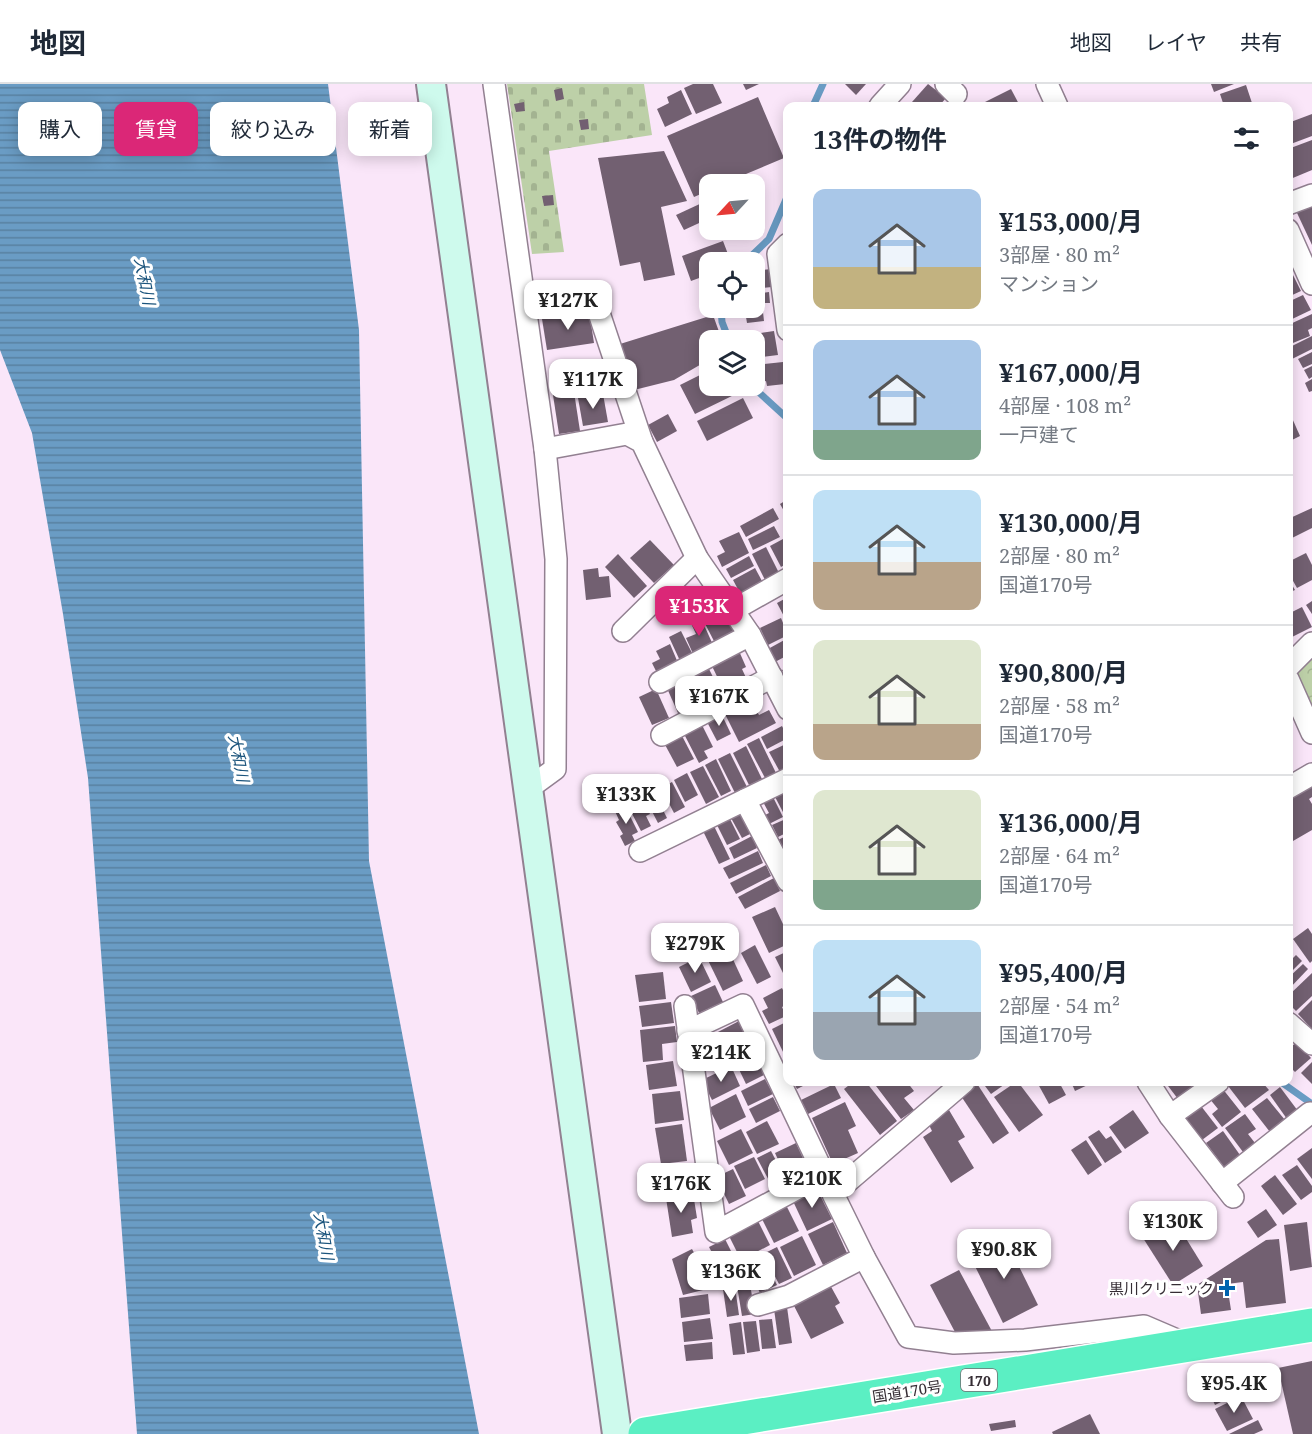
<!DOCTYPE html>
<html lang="ja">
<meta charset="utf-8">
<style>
body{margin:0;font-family:"Noto Serif","Noto Sans JP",serif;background:#f2f2f3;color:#1f2937;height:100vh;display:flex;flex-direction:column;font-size:22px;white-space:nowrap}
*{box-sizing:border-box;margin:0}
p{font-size:20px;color:#747a83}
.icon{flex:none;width:33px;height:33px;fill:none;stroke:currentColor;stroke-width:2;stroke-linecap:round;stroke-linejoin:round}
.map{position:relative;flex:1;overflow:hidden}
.side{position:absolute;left:783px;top:18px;width:510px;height:984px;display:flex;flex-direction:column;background:#fff;border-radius:12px;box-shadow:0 3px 15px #0003}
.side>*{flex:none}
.guide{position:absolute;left:18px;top:18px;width:570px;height:54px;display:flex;gap:12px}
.needle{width:39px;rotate:244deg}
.fabs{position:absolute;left:699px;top:90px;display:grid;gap:12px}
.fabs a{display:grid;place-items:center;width:66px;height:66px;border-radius:12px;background:#fff;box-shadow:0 3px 15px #0003;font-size:30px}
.price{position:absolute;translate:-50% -51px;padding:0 14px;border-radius:12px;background:#fff;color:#222;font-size:20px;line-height:39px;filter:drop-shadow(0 2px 3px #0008)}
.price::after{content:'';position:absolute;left:50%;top:36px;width:18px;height:14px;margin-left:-9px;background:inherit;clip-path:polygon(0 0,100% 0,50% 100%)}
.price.current{background:#db2777;color:#fff}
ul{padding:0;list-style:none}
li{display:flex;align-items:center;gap:18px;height:150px;padding:0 30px}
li+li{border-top:2px solid #e0e1e3}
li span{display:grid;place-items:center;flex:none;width:168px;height:120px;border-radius:12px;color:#555}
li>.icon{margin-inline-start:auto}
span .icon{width:72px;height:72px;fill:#fffc;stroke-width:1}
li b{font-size:26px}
h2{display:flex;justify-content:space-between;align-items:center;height:72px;padding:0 30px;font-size:26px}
.chip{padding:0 21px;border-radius:12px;background:#fff;box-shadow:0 3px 15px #0003;font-size:21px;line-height:54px}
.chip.current{background:#db2777;color:#fff}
header{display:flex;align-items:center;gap:36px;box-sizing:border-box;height:84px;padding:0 30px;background:#fff;border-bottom:2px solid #e0e1e3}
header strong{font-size:28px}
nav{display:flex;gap:33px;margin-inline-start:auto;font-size:21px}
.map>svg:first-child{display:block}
.forest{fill:url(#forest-crowns)}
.cemetery{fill:url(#cemetery-stones)}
.water{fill:url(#water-rules)}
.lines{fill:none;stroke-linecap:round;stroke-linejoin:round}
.stream{stroke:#6a9cc4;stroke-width:7}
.building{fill:#726071}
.street-casing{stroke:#928091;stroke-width:24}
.secondary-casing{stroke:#928091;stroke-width:32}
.highway-casing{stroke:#fff;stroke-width:36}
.street{stroke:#fff;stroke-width:21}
.secondary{stroke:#cefaed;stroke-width:28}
.highway{stroke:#5befc3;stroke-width:33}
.poi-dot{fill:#0063af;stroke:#fff;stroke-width:2}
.labels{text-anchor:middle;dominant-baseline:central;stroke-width:6;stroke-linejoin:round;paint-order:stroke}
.shield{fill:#fff;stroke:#726c71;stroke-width:1.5}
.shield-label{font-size:14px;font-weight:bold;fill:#352d34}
.poi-label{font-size:15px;fill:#352d34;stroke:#fff;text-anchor:end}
.street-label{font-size:15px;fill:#352d34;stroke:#fff}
.water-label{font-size:16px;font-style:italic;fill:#1b547c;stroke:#fff}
</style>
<header>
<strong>地図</strong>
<nav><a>地図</a><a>レイヤ</a><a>共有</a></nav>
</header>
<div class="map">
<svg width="1312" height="1350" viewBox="0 0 1312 1350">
<defs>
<pattern id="forest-crowns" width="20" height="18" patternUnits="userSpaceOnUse" patternTransform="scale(1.5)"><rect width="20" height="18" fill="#bdd0a8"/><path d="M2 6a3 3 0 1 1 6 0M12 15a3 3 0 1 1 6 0" fill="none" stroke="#a3b391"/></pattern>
<pattern id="cemetery-stones" width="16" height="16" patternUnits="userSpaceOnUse" patternTransform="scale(1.5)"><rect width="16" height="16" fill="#bdd0a8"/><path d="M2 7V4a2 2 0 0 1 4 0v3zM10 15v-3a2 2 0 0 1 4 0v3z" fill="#a3b391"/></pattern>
<pattern id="water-rules" width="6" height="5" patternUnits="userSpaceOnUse" patternTransform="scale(1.5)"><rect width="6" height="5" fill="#6a9cc4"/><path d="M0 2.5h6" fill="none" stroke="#5880a0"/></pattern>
</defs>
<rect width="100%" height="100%" fill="#fae6f9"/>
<!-- forest -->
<path class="forest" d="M1312,575V622L1297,590Z"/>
<!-- cemetery -->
<path class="cemetery" d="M507,0H644L652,51L549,67L564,168L532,170Z"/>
<!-- water -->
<path class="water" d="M0,0H328L359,246L369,777L479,1350H137L88,694L63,530L32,349L0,266Z"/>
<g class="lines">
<!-- stream -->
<g class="stream">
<path d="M813,22L823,0"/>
<path d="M745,178L769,155L788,111"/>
<path d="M721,224L722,238L729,256"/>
<path d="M752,302L788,335"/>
<path d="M1281,998L1312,1020"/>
</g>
</g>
<!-- building -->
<g class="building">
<path d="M693,0H713L722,19L696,30L684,4Z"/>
<path d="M743,0H759L746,6Z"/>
<path d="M845,0H866L856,11Z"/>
<path d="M928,0L946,14L939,22H917L912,18Z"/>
<path d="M1211,0H1234L1214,8Z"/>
<path d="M1246,1L1253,22H1224L1220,10Z"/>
<path d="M562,4L564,15L556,17L554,6Z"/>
<path d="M1011,5L1020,22H987L985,18Z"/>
<path d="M681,6L692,30L665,43L657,25L669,19L667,13Z"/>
<path d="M758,13L784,74L722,100H710V106L694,113L667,52Z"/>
<path d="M524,18L525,27L516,28L514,20Z"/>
<path d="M1312,30V52L1288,61V39Z"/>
<path d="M588,35L589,45L581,46L579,36Z"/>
<path d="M1312,56V86L1288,96V65Z"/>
<path d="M664,67L687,117L661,123L675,191L644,197L640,178L620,182L598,74Z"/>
<path d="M553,111L554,121L544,122L542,112Z"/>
<path d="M704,118L710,134L684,146L676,131Z"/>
<path d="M1312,121V161L1297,129Z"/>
<path d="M723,157L731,178H710V190L691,197L682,172Z"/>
<path d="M771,185L772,203L754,205V187Z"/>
<path d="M1293,191L1301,207L1288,213V193Z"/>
<path d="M769,208L770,219H762L764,237L747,239L746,233L738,234L737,224H754V210Z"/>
<path d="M1303,211L1311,226L1288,237V218Z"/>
<path d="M589,227L594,259L547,266L542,235Z"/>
<path d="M1312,230V244L1308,246L1310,252L1288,261V241Z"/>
<path d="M713,231L722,256H710V275L674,296L634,306L620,260Z"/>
<path d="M774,247L778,271L754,274V256H749L748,251Z"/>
<path d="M1312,252V265L1292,275L1288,264Z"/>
<path d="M1312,268V280L1303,284L1298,275Z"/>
<path d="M783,278L785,300L767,302L766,297L762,298L761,292H758L756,281Z"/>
<path d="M569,280L573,304L553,307L550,283Z"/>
<path d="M1312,282V293L1309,295L1304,286Z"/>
<path d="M708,287L710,302H731L736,310L695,330L680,301Z"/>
<path d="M1312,295V307L1309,308L1305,299Z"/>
<path d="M574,308L580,347L559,350L553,311Z"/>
<path d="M603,310L608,338L583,342L578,314Z"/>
<path d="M743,314L753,334L707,357L697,337Z"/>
<path d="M1288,325L1300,352L1288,358Z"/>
<path d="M668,330L677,347L657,358L648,341Z"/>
<path d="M788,415V434L780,420Z"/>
<path d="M773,424L779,435L746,453L740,442Z"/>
<path d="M1312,424V444L1288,456V435Z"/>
<path d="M774,442L780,453L753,466L748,455Z"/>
<path d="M739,448L749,469L722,483L717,472L725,468L719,457Z"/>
<path d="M783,455L788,464V479L781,483L770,462Z"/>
<path d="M650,456L674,481L654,499L630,474Z"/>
<path d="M766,463L779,489L765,496L752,470Z"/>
<path d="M1306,469L1312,481V496L1297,504L1288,488V478Z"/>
<path d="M618,470L647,502L634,514L605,483Z"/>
<path d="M749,472L754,482L731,494L726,485Z"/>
<path d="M598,484L599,493L609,492L611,513L586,516L583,486Z"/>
<path d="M755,484L762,497L740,509L733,496Z"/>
<path d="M1288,494L1295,506L1288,509Z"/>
<path d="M788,513V540L777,519Z"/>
<path d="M1312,517V530L1306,521Z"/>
<path d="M719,518L736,551L716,561L699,528Z"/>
<path d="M1302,523L1312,543L1288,555V530Z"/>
<path d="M699,530L714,563L694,572L686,554L696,550L689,535Z"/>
<path d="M781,534L788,551L768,561L760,544Z"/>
<path d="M681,547L694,573L681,579L669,553Z"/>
<path d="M788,554V571L775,578L768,565Z"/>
<path d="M670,560L678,579L657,589L652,579L660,575L656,567Z"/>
<path d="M739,567L746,583L742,585L748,598L725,609L711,580Z"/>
<path d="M788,584V597L782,586Z"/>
<path d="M709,585L722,611L701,621L688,595Z"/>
<path d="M682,595L694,622L678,629L666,602Z"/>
<path d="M656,605L669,634L652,641L639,613Z"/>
<path d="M754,610L759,621L755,624L759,631L769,626L776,639L739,658L723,626Z"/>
<path d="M721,629L731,650L717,657L706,636Z"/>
<path d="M701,639L713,663L704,667L708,674L699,679L683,648Z"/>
<path d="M782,642L788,654L767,665L761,653Z"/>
<path d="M680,648L694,675L677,683L663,657Z"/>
<path d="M759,654L776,689L765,694L747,660Z"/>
<path d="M788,659V685L780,688L769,668Z"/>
<path d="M746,662L762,695L749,701L733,669Z"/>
<path d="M730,669L747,703L735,709L718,675Z"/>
<path d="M716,675L731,707L721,712L705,681Z"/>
<path d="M703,682L719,713L706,720L690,688Z"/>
<path d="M687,689L698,711L685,718L674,696Z"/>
<path d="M672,698L685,723L674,729L661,704Z"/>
<path d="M1312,700V713L1309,715L1312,720V746L1293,757L1288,748V710Z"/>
<path d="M656,703L667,724L663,726L667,734L658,739L643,710Z"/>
<path d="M785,703L788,709V730L785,732L773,709Z"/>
<path d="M771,709L783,733L769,740L765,731L769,729L761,714Z"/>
<path d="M640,710L650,730L646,732L651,742L641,747L626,718Z"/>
<path d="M624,720L638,748L632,751L635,757L625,762L620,752L623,750L616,738L619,736L614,725Z"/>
<path d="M742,729L752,749L742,754L731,734Z"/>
<path d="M788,734V748L778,753L772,741Z"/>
<path d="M730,735L740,755L727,761L717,741Z"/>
<path d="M714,742L730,775L719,780L703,747Z"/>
<path d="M788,751V775L778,756Z"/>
<path d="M752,752L757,764L734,775L729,764Z"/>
<path d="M758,767L763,779L729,795L723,784Z"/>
<path d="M766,781L771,792L736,810L730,799Z"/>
<path d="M774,794L780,807L745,825L738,813Z"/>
<path d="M775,823L783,840L788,838V860L769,869L752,833Z"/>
<path d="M1308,844L1312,850V877L1310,879L1293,855Z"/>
<path d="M724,856L743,897L723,907L703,866Z"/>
<path d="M755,861L771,893L757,900L741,869Z"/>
<path d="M788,867V899L775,873Z"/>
<path d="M1296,871L1302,877L1288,891V879Z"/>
<path d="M699,873L711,898L691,908L679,883Z"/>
<path d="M1303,880L1308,885L1288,906V894Z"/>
<path d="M663,888L666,915L639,918L635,891Z"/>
<path d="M1312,889V912L1296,927L1288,919V912Z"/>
<path d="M715,901L723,918L699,929L691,912Z"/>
<path d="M782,904L788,916V920L782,923L786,932L769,940L762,927L768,924L763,914Z"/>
<path d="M1312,916V945L1298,930Z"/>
<path d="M671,918L674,939L642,943L639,922Z"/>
<path d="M739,937L744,948L721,960L716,949Z"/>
<path d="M788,937V969L784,970L772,945Z"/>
<path d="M675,942L677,958L662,960L663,976L643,978L640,946Z"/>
<path d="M713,948L723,968L707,976L698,956Z"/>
<path d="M746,951L752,965L732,975L726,961Z"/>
<path d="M1297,958L1311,974L1295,988L1288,981V965Z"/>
<path d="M754,967L766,990L746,1000L735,977Z"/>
<path d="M673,977L677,1002L649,1006L646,981Z"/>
<path d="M1312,978V1000L1301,989Z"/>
<path d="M731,982L740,1002L712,1016L702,996Z"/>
<path d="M765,995L773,1010L748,1022L741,1007Z"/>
<path d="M793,998H811L797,1005Z"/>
<path d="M853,998H866L897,1037L880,1051L844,1005Z"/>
<path d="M873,998H907L914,1007L904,1014L914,1026L901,1035Z"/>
<path d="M976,998L1009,1049L993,1060L959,1009Z"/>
<path d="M982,998H1008L991,1010Z"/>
<path d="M1016,998H1018L1043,1031L1019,1048L994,1013Z"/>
<path d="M1044,998H1059L1066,1011L1049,1020L1038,1000Z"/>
<path d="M1071,998H1094L1075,1007Z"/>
<path d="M1165,998H1202L1178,1015Z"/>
<path d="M1225,998H1262L1269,1006L1245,1024Z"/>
<path d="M834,1000L841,1014L808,1030L801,1016Z"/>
<path d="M1280,1003L1298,1027L1287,1035L1270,1011Z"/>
<path d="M1222,1004L1241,1028L1222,1043L1212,1030L1218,1025L1209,1014Z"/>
<path d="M680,1007L684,1036L655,1040L652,1010Z"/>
<path d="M736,1010L746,1033L720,1046L709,1024Z"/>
<path d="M773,1013L780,1027L756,1039L749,1025Z"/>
<path d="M1267,1014L1285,1036L1270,1048L1252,1025Z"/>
<path d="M845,1018L856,1042L848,1046L858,1069L833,1080L812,1034Z"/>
<path d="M1201,1022L1218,1044L1202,1056L1185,1034Z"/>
<path d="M949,1026L965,1053L958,1057L974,1084L951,1099L923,1053L932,1047L928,1039Z"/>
<path d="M1133,1026L1149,1049L1125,1065L1109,1043Z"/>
<path d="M1245,1030L1256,1045L1248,1050L1255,1059L1243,1068L1225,1044Z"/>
<path d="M767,1037L779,1060L757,1070L746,1048Z"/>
<path d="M682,1040L687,1077L661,1080L655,1044Z"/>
<path d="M741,1045L753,1069L729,1081L717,1057Z"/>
<path d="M1099,1046L1106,1055L1111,1052L1122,1068L1105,1079L1088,1053Z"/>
<path d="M1223,1047L1240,1071L1224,1083L1206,1059Z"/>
<path d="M1086,1056L1102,1081L1088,1091L1071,1066Z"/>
<path d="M796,1059L808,1085L787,1095L775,1069Z"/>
<path d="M1312,1064V1095L1297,1075Z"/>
<path d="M771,1067L787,1098L773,1104L757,1074Z"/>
<path d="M754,1073L765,1095L745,1105L734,1082Z"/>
<path d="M1297,1081L1312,1102V1108L1301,1116L1282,1091Z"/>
<path d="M733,1085L746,1112L729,1120L716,1093Z"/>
<path d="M1275,1091L1297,1120L1283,1131L1261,1102Z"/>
<path d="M809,1106L819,1109L832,1135L807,1147L792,1115Z"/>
<path d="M693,1109L697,1134L691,1136L693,1149L672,1153L666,1114Z"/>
<path d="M786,1121L799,1147L774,1159L761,1133Z"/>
<path d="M1266,1125L1277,1141L1258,1154L1247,1138Z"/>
<path d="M1174,1135L1203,1182L1173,1201L1143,1154Z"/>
<path d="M758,1137L770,1161L741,1176L729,1152Z"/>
<path d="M833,1138L847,1169L823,1181L808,1150Z"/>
<path d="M1307,1138L1312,1183L1290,1187L1284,1141Z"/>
<path d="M802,1152L816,1181L794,1192L780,1163Z"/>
<path d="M1005,1154L1038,1221L1003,1239L970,1172Z"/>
<path d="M725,1155L736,1177L720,1184L709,1163Z"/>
<path d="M1279,1155L1286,1219L1246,1224L1243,1198L1227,1200L1231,1226L1201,1230L1197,1201L1266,1156Z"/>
<path d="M777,1163L792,1194L779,1200L763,1170Z"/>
<path d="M692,1165L698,1176L706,1172L715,1187L711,1204L683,1211L672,1175Z"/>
<path d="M762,1171L777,1201L760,1209L745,1178Z"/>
<path d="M745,1182L747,1198L725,1201L723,1185Z"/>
<path d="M959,1186L994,1251L955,1248L930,1201Z"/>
<path d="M829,1199L840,1219L835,1222L844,1239L811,1255L792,1218Z"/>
<path d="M750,1200L755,1230L742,1232L737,1202Z"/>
<path d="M735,1203L739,1231L727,1233L723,1205Z"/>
<path d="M708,1210L710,1230L681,1234L679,1214Z"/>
<path d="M787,1223L792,1259L779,1261L774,1225Z"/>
<path d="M710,1234L713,1255L684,1258L682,1238Z"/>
<path d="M772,1235L776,1264L762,1265L759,1236Z"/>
<path d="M756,1237L760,1267L747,1269L743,1238Z"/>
<path d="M741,1238L745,1270L733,1271L729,1240Z"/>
<path d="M712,1258L713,1275L686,1277L684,1261Z"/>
<path d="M1312,1277V1350H1293L1278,1284Z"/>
<path d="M1229,1289L1239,1309L1215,1321L1202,1293Z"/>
<path d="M1241,1312L1253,1335L1227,1347L1215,1325Z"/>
<path d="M1090,1330L1100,1350H1053L1052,1348Z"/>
<path d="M1015,1336L1016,1343L991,1347L989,1340Z"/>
<path d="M1258,1336L1263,1346L1254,1350H1229Z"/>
</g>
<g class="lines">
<!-- street casing -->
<g class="street-casing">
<g id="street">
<path d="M494,0L545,365L556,475L555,685L529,704"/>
<path d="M946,0L956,10"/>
<path d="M1047,0L1057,22"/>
<path d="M880,22L900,0"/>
<path d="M1288,120L1312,111"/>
<path d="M1288,146L1312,200"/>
<path d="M788,160L778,170L788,246"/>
<path d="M598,226L642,358"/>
<path d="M545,365L627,350L642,358L697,474L750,551L788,625"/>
<path d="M733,526L788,495"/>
<path d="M623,547L697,474"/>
<path d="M1288,583L1312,559"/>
<path d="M1288,595L1312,649"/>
<path d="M660,598L750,551"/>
<path d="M662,651L772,593"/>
<path d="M1288,704L1312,690"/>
<path d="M745,716L788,797"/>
<path d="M640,767L788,695"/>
<path d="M685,922L716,1148L824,1090"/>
<path d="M1288,939L1312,960"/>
<path d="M688,947L743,921L829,1101"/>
<path d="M964,998L833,1110L864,1173L908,1253L954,1259L1025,1256L1144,1242L1186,1260"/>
<path d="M1148,998L1170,1032L1233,1113"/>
<path d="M1170,1032L1218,998"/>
<path d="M1222,1099L1310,1029"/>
<path d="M758,1221L789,1212L864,1173"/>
</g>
</g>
<!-- secondary casing -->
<g class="secondary-casing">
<path id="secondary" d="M431,0L617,1350"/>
</g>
<!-- highway casing -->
<g class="highway-casing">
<path id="highway" d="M645,1350L1312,1241"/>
</g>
<!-- street -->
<use href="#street" class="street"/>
<!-- secondary -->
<use href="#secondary" class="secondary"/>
<!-- highway -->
<use href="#highway" class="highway"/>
</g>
<!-- markers -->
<path class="poi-dot" d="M1224 1195h6v6h6v6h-6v6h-6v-6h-6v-6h6z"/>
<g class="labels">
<!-- shield labels -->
<rect class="shield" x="961" y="1285" width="36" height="22" rx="4.5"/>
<g class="shield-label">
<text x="979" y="1296">170</text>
</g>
<!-- poi labels -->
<g class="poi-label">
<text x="1214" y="1204">黒川クリニック</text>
</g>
<!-- street labels -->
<g class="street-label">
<text transform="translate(907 1307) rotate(-9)">国道170号</text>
</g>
<!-- water labels -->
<g class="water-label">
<text transform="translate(145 197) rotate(79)">大和川</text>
<text transform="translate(239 674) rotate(79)">大和川</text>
<text transform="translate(324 1152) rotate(80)">大和川</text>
</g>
</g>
</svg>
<div class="fabs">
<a><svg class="needle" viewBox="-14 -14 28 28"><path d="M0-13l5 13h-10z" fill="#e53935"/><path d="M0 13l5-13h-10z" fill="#747a83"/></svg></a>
<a><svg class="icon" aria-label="locate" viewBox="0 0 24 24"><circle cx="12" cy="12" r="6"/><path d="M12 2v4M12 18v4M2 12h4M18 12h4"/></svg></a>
<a><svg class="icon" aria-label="layers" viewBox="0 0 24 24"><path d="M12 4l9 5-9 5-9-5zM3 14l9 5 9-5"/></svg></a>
</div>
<b class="price" style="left:568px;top:247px">¥127K</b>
<b class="price" style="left:593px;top:326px">¥117K</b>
<b class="price current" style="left:699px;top:553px">¥153K</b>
<b class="price" style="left:719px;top:643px">¥167K</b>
<b class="price" style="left:626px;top:741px">¥133K</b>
<b class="price" style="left:695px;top:890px">¥279K</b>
<b class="price" style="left:721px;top:999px">¥214K</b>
<b class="price" style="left:812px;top:1125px">¥210K</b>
<b class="price" style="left:681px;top:1130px">¥176K</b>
<b class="price" style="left:1173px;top:1168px">¥130K</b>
<b class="price" style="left:1004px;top:1196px">¥90.8K</b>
<b class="price" style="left:731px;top:1218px">¥136K</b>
<b class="price" style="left:1234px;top:1330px">¥95.4K</b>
<div class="guide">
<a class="chip">購入</a>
<a class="chip current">賃貸</a>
<a class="chip">絞り込み</a>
<a class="chip">新着</a>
</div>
<section class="side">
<h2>13件の物件<svg class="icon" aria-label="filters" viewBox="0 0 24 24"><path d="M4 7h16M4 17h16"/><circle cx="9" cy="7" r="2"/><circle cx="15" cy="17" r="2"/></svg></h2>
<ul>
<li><span style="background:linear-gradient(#a9c7e8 65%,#c2b280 0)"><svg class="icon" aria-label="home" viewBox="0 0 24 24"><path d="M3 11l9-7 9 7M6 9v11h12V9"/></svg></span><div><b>¥153,000/月</b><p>3部屋 · 80 m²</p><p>マンション</p></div></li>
<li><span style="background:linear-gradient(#a9c7e8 75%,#7fa58c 0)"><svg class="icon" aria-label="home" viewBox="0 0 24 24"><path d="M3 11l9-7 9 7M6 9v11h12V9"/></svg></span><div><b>¥167,000/月</b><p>4部屋 · 108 m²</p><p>一戸建て</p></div></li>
<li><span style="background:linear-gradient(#bfe0f5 60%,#b9a48a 0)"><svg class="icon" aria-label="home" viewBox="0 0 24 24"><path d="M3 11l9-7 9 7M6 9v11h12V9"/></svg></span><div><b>¥130,000/月</b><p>2部屋 · 80 m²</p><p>国道170号</p></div></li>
<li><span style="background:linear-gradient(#dfe7d0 70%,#b9a48a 0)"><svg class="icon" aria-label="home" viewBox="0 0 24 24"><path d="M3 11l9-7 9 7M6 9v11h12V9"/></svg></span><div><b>¥90,800/月</b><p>2部屋 · 58 m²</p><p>国道170号</p></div></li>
<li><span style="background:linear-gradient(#dfe7d0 75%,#7fa58c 0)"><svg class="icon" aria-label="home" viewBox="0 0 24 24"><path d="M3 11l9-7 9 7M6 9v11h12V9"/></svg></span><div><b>¥136,000/月</b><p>2部屋 · 64 m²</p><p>国道170号</p></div></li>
<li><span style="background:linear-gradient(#bfe0f5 60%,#9aa5b1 0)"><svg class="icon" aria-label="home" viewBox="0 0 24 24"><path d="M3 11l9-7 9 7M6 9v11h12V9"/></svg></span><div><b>¥95,400/月</b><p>2部屋 · 54 m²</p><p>国道170号</p></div></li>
</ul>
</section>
</div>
